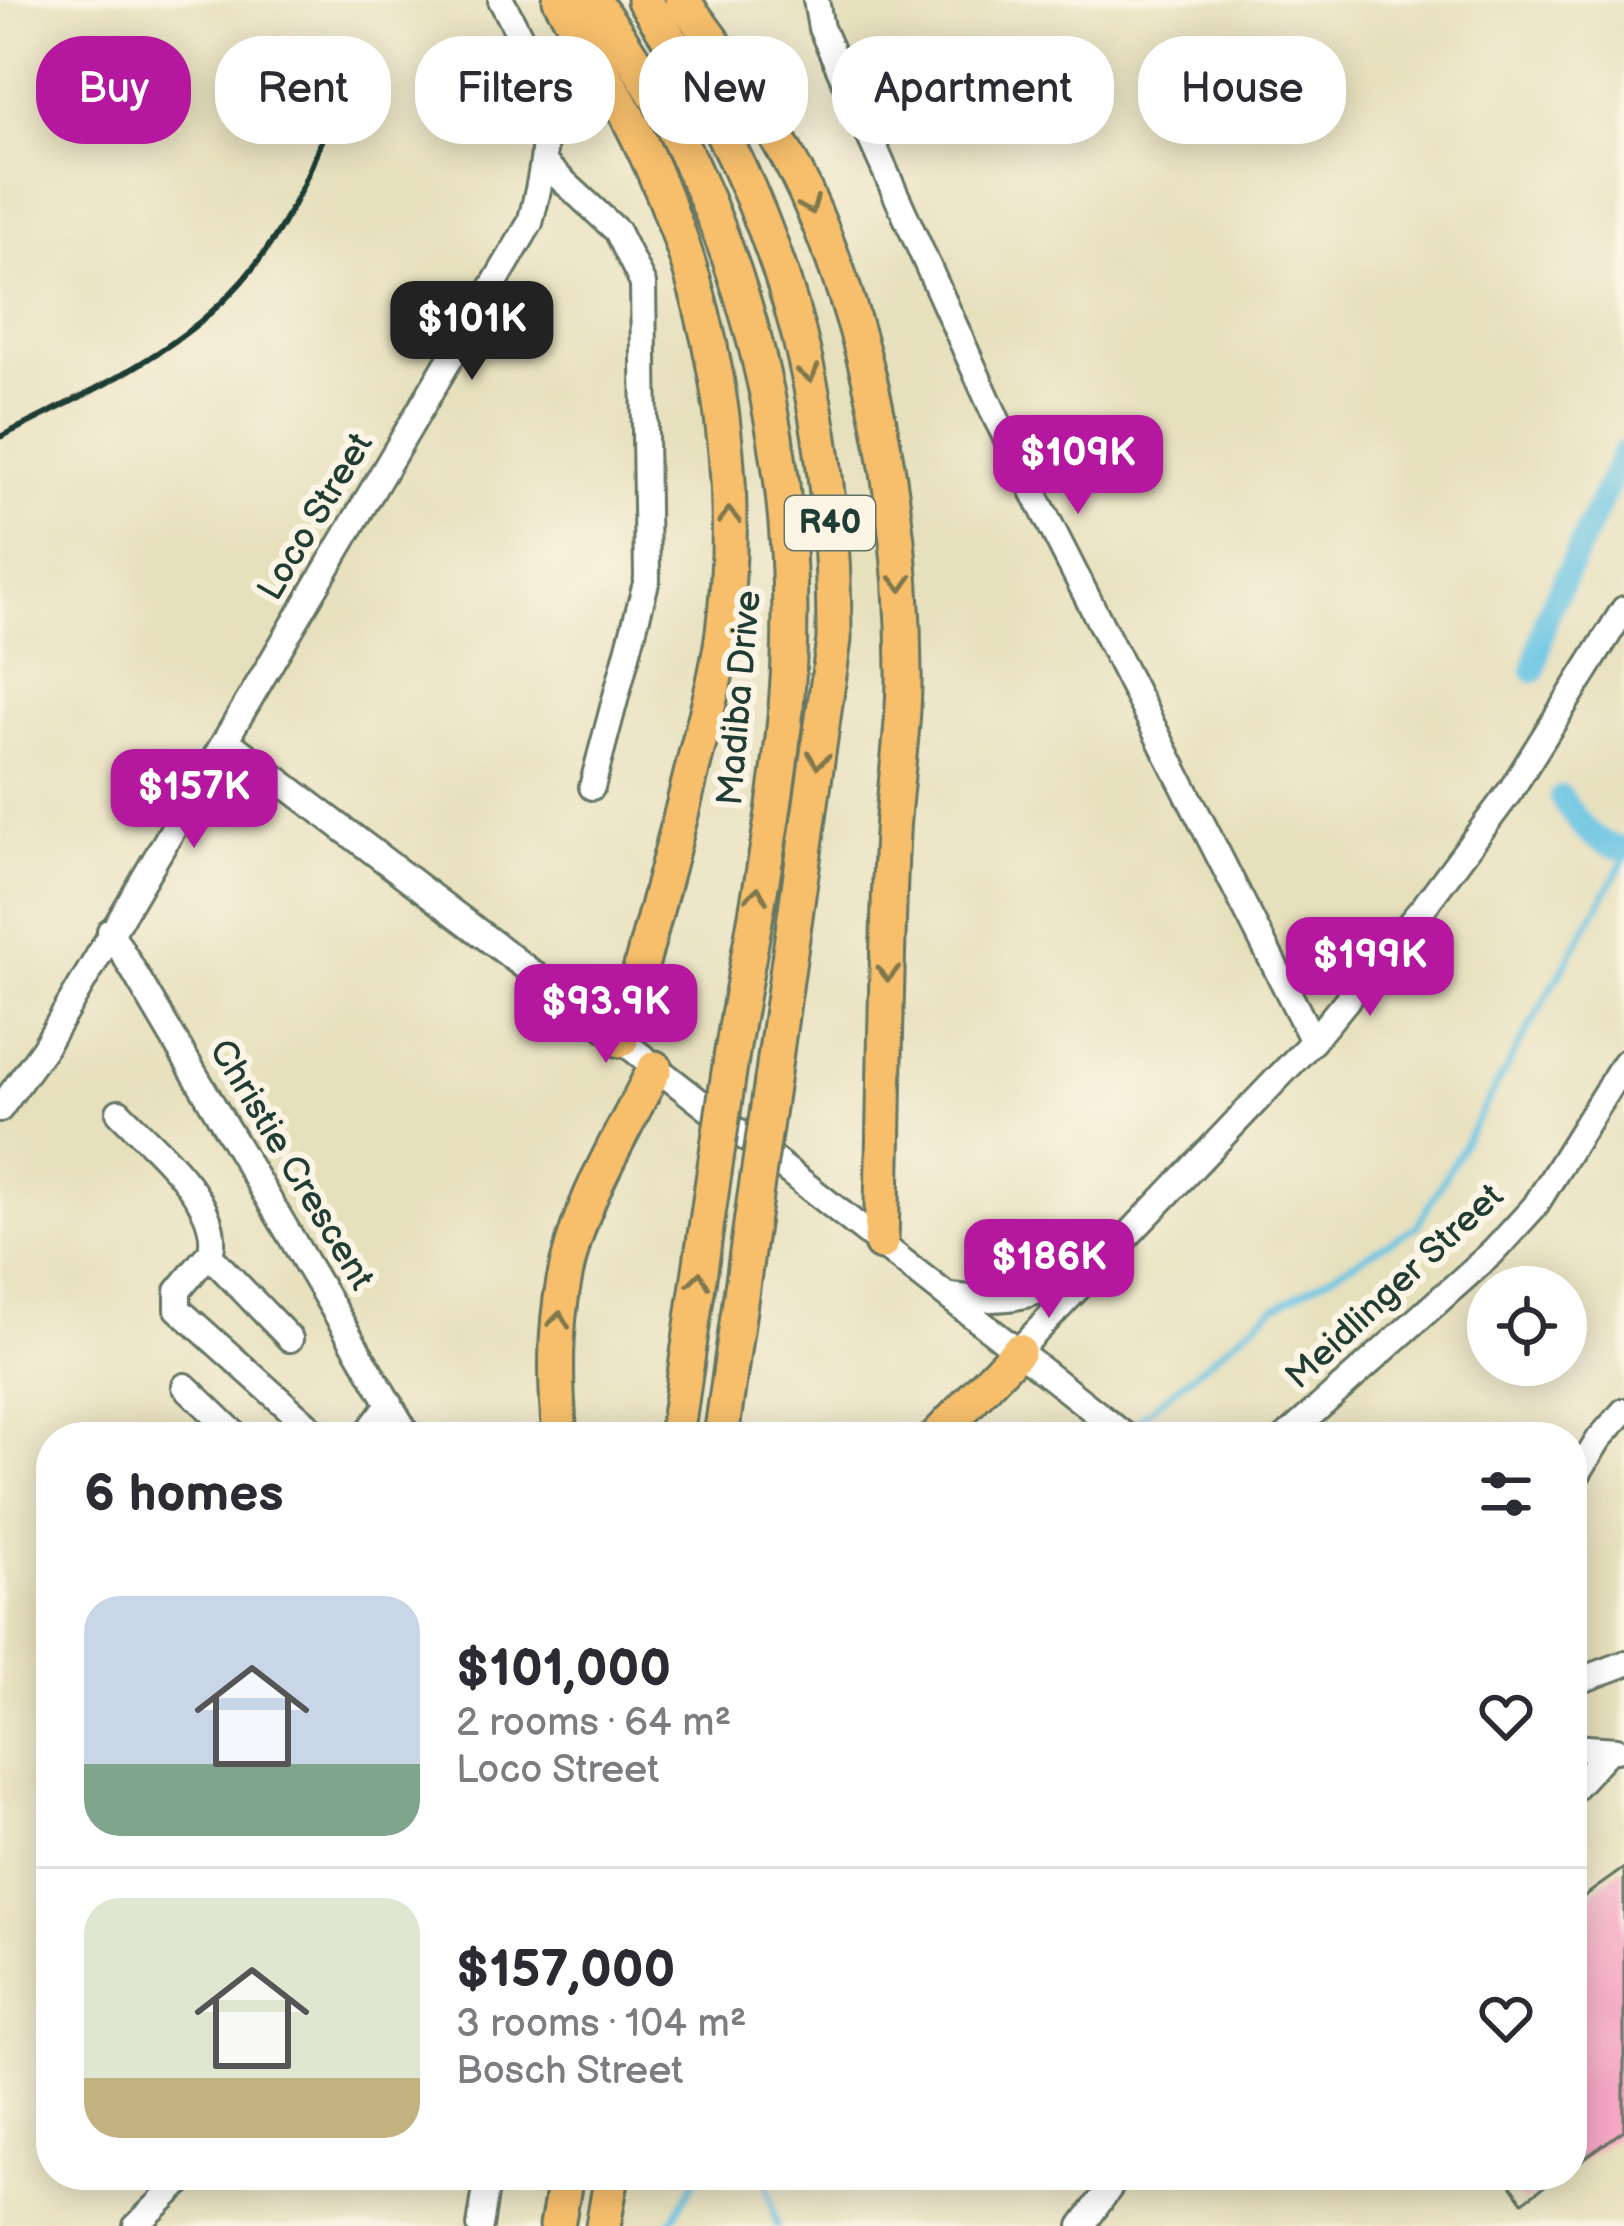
<!DOCTYPE html>
<meta charset="utf-8">
<style>
body{margin:0;font-family:"Balsamiq Sans",sans-serif;background:#f2f2f3;color:#2b2b33;height:100vh;display:flex;flex-direction:column;font-size:45px;white-space:nowrap}
*{box-sizing:border-box;margin:0}
p{font-size:39px;color:#7c7c81}
.icon{flex:none;width:66px;height:66px;fill:none;stroke:currentColor;stroke-width:2;stroke-linecap:round;stroke-linejoin:round}
.map{position:relative;flex:1;overflow:hidden}
.drawer{position:absolute;left:36px;top:1422px;width:1551px;height:768px;display:flex;flex-direction:column;background:#fff;border-radius:48px;box-shadow:0 6px 30px #0003}
.drawer>*{flex:none}
.top-card{position:absolute;left:36px;top:36px;width:1554px;height:108px;display:flex;gap:24px}
.tools{position:absolute;left:1467px;top:1266px;display:grid;gap:24px}
.tools a{display:grid;place-items:center;width:120px;height:120px;border-radius:50%;background:#fff;box-shadow:0 6px 30px #0003;font-size:60px}
.price{position:absolute;translate:-50% -102px;padding:0 27px;border-radius:24px;background:#b5179e;color:#fff;font-size:39px;line-height:78px;filter:drop-shadow(0 3px 6px #0008)}
.price::after{content:'';position:absolute;left:50%;top:72px;width:36px;height:27px;margin-left:-18px;background:inherit;clip-path:polygon(0 0,100% 0,50% 100%)}
.price.selected{background:#222;color:#fff}
ul{padding:0;list-style:none}
li{display:flex;align-items:center;gap:36px;height:300px;padding:0 48px}
li+li{border-top:3px solid #e1e1e2}
li span{display:grid;place-items:center;flex:none;width:336px;height:240px;border-radius:36px;color:#555}
li>.icon{margin-inline-start:auto}
span .icon{width:144px;height:144px;fill:#fffc;stroke-width:1}
li b{font-size:51px}
h2{display:flex;justify-content:space-between;align-items:center;height:144px;padding:0 48px;font-size:51px}
.pill{padding:0 42px;border-radius:48px;background:#fff;box-shadow:0 6px 30px #0003;font-size:42px;line-height:108px}
.pill.selected{background:#b5179e;color:#fff}
.map>svg:first-child{display:block}
.lines{fill:none;stroke-linecap:round;stroke-linejoin:round}
.stream{stroke:#65c3e3;stroke-width:6}
.canal{stroke:#65c3e3;stroke-width:24}
.building{fill:#f5a7c4}
.minor-casing{stroke:#657664;stroke-width:30}
.major-casing{stroke:#657664;stroke-width:39}
.minor{stroke:#fff;stroke-width:24}
.major{stroke:#f7bf6c;stroke-width:33}
.rail{stroke:#1f3d34;stroke-width:6}
.major-bridge-casing{stroke:#657664;stroke-width:39;stroke-linecap:butt}
.major-bridge{stroke:#f7bf6c;stroke-width:33}
.oneway{stroke:#80784d}
.labels{text-anchor:middle;dominant-baseline:central;stroke-width:12;stroke-linejoin:round;paint-order:stroke}
.shield{fill:#fcf5e5;stroke:#617469;stroke-width:3}
.shield-label{font-size:33px;font-weight:bold;fill:#1f3d34}
.street-label{font-size:36px;fill:#1f3d34;stroke:#fcf5e5}
</style>
<div class="map">
<svg width="1624" height="2226" viewBox="0 0 1624 2226">
<rect width="100%" height="100%" fill="#fcf5e5"/>
<filter id="ink" filterUnits="userSpaceOnUse"><feTurbulence type="fractalNoise" baseFrequency=".00833" numOctaves="2"/><feDisplacementMap in="SourceGraphic" scale="24" xChannelSelector="R" yChannelSelector="G"/><feConvolveMatrix kernelMatrix="1 2 1 2 8 2 1 2 1" color-interpolation-filters="sRGB"/></filter>
<filter id="wash" filterUnits="userSpaceOnUse"><feTurbulence type="fractalNoise" baseFrequency=".004" numOctaves="4" result="noise"/><feDisplacementMap in="SourceGraphic" scale="48" xChannelSelector="R" yChannelSelector="G"/><feGaussianBlur stdDeviation="2.7" result="paint"/><feColorMatrix in="noise" values="0 0 0 0 0 0 0 0 0 0 0 0 0 0 0 0 0 1.4 0 .05"/><feComposite in="paint" operator="in"/></filter>
<g filter="url(#wash)">
<rect width="100%" height="100%" fill="#e7e0bd"/>
<g class="lines">
<!-- stream -->
<g class="stream">
<path d="M1129,1427L1272,1309L1417,1226L1624,860"/>
<path d="M765,2175L777,2226"/>
<path d="M668,2226L699,2175"/>
</g>
<!-- canal -->
<g class="canal">
<path d="M1534,670L1546,618L1624,452"/>
<path d="M1561,797C1578,823 1591,843 1624,849"/>
</g>
</g>
<g id="blocks">
<!-- building -->
<g class="building">
<path d="M1624,1868V2130L1572,2167V1905Z"/>
<path d="M1504,2175H1560L1523,2202Z"/>
</g>
</g>
</g>
<g filter="url(#ink)">
<use href="#blocks" fill-opacity="0" stroke="#657664" stroke-width="3"/>
<g class="lines">
<!-- minor casing -->
<g class="minor-casing">
<g id="minor">
<path d="M816,0L821,28L997,420L1313,1041"/>
<path d="M546,165L617,231L643,284L647,579L592,787"/>
<path d="M226,740L621,1040L1127,1437"/>
<path d="M110,931L409,1437"/>
<path d="M0,1109L44,1048L530,223C556,125 549,88 501,0"/>
<path d="M119,1112C151,1146 229,1207 209,1258"/>
<path d="M950,1296C1011,1303 1035,1299 1086,1265"/>
<path d="M290,1339L214,1260L205,1258L178,1291V1309L321,1437"/>
<path d="M1018,1351L1313,1041L1426,904L1511,790L1624,609"/>
<path d="M185,1386L238,1437"/>
<path d="M364,1437L390,1403"/>
<path d="M1286,1437L1493,1252L1535,1206L1624,1063"/>
<path d="M1577,1475L1599,1439L1624,1411"/>
<path d="M1572,1678H1587L1624,1664"/>
<path d="M1572,1747L1617,1750"/>
<path d="M1572,1790L1608,1751"/>
<path d="M136,2226L188,2175"/>
<path d="M480,2226L488,2175"/>
<path d="M1082,2226L1119,2175"/>
</g>
</g>
<!-- major casing -->
<g class="major-casing">
<g id="major">
<path d="M560,0C586,44 614,88 637,135C712,287 744,463 723,632C717,677 704,722 693,766C671,858 646,949 621,1040"/>
<path d="M593,0C748,209 812,480 783,738C771,843 749,948 732,1052"/>
<path d="M644,0C781,203 835,397 834,640L772,1080"/>
<path d="M682,0C728,61 773,122 805,191C873,340 903,508 904,670C905,724 895,779 892,833C885,970 885,1107 881,1243"/>
<path d="M560,1437C554,1372 554,1307 573,1244C591,1183 627,1125 655,1068"/>
<path d="M676,1437L714,1173"/>
<path d="M721,1437L754,1203"/>
<path d="M936,1437L1018,1351"/>
<path d="M557,2226L566,2175"/>
<path d="M603,2226L612,2175"/>
</g>
</g>
<!-- minor -->
<use href="#minor" class="minor"/>
<!-- major -->
<use href="#major" class="major"/>
<!-- rail -->
<path class="rail" d="M0,437C168,354 265,311 328,121"/>
<!-- major-bridge casing -->
<g class="major-bridge-casing">
<g id="major-bridge">
<path d="M714,1173L732,1052"/>
<path d="M754,1203L772,1080"/>
</g>
</g>
<!-- major-bridge -->
<use href="#major-bridge" class="major-bridge"/>
</g>
<!-- one-way arrows -->
<defs><path id="oneway-chevron" d="M-2-3.5L2.5 0L-2 3.5" fill="none" stroke-width="1.6" stroke-linecap="round" stroke-linejoin="round" transform="scale(3)"/></defs>
<g class="oneway">
<use href="#oneway-chevron" transform="translate(810 206) rotate(67)"/>
<use href="#oneway-chevron" transform="translate(809 374) rotate(76)"/>
<use href="#oneway-chevron" transform="translate(729 516) rotate(-92)"/>
<use href="#oneway-chevron" transform="translate(901 583) rotate(87)"/>
<use href="#oneway-chevron" transform="translate(818 760) rotate(98)"/>
<use href="#oneway-chevron" transform="translate(757 895) rotate(-81)"/>
<use href="#oneway-chevron" transform="translate(888 973) rotate(91)"/>
<use href="#oneway-chevron" transform="translate(699 1280) rotate(-82)"/>
<use href="#oneway-chevron" transform="translate(559 1320) rotate(-83)"/>
</g>
</g>
<g class="labels">
<!-- shield labels -->
<rect class="shield" x="785" y="496" width="90" height="54" rx="9"/>
<g class="shield-label">
<text x="830" y="523">R40</text>
</g>
<!-- street labels -->
<g class="street-label">
<text transform="translate(316 517) rotate(-59)">Loco Street</text>
<text transform="translate(740 698) rotate(-85)">Madiba Drive</text>
<text transform="translate(291 1165) rotate(59)">Christie Crescent</text>
<text transform="translate(1395 1287) rotate(-43)">Meidlinger Street</text>
</g>
</g>
</svg>
<div class="tools">
<a><svg class="icon" aria-label="locate" viewBox="0 0 24 24"><circle cx="12" cy="12" r="6"/><path d="M12 2v4M12 18v4M2 12h4M18 12h4"/></svg></a>
</div>
<b class="price selected" style="left:472px;top:383px">$101K</b>
<b class="price" style="left:1078px;top:517px">$109K</b>
<b class="price" style="left:194px;top:851px">$157K</b>
<b class="price" style="left:1370px;top:1019px">$199K</b>
<b class="price" style="left:606px;top:1066px">$93.9K</b>
<b class="price" style="left:1049px;top:1321px">$186K</b>
<div class="top-card">
<a class="pill selected">Buy</a>
<a class="pill">Rent</a>
<a class="pill">Filters</a>
<a class="pill">New</a>
<a class="pill">Apartment</a>
<a class="pill">House</a>
</div>
<section class="drawer">
<h2>6 homes<svg class="icon" aria-label="filters" viewBox="0 0 24 24"><path d="M4 7h16M4 17h16"/><circle cx="9" cy="7" r="2"/><circle cx="15" cy="17" r="2"/></svg></h2>
<ul>
<li><span style="background:linear-gradient(#c9d6e8 70%,#7fa58c 0)"><svg class="icon" aria-label="home" viewBox="0 0 24 24"><path d="M3 11l9-7 9 7M6 9v11h12V9"/></svg></span><div><b>$101,000</b><p>2 rooms · 64 m²</p><p>Loco Street</p></div><svg class="icon" aria-label="heart" viewBox="0 0 24 24"><path d="M12 20l-8-8c-3-5 5-10 8-4 3-6 11-1 8 4z"/></svg></li>
<li><span style="background:linear-gradient(#dfe7d0 75%,#c2b280 0)"><svg class="icon" aria-label="home" viewBox="0 0 24 24"><path d="M3 11l9-7 9 7M6 9v11h12V9"/></svg></span><div><b>$157,000</b><p>3 rooms · 104 m²</p><p>Bosch Street</p></div><svg class="icon" aria-label="heart" viewBox="0 0 24 24"><path d="M12 20l-8-8c-3-5 5-10 8-4 3-6 11-1 8 4z"/></svg></li>
</ul>
</section>
</div>
